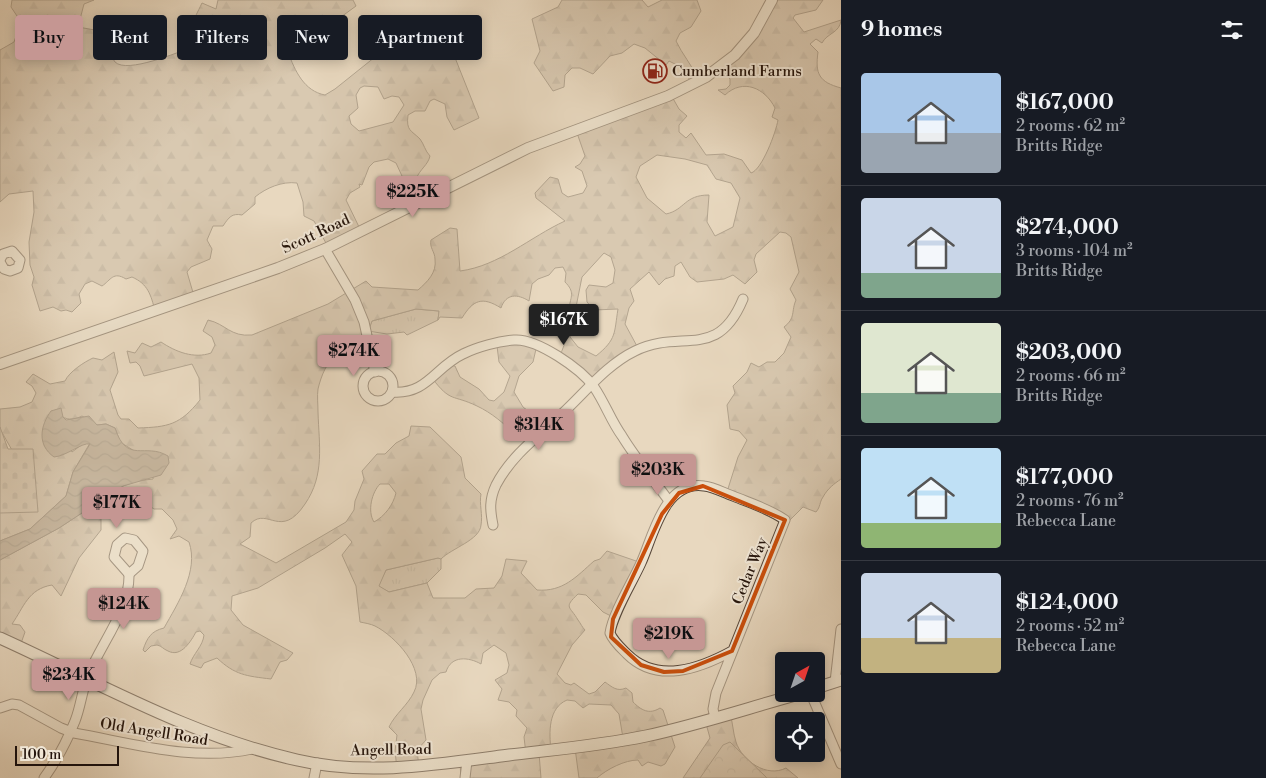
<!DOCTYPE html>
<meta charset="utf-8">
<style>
body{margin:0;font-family:"Libre Bodoni",serif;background:#20242c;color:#f1f3f6;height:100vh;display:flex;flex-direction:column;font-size:19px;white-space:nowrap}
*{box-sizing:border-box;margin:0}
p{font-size:16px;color:#9ea1a6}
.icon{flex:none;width:28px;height:28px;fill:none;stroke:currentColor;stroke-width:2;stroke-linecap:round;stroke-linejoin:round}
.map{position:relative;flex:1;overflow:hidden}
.panel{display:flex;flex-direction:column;background:#171b24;width:425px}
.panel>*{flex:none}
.hud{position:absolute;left:15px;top:15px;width:475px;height:45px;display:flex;gap:10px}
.needle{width:32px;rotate:40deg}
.controls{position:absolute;left:775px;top:652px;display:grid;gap:10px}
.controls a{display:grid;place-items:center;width:50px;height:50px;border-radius:5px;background:#171b24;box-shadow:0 2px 12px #0003;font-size:25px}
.scale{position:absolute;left:15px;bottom:12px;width:104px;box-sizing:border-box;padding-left:5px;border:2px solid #25150c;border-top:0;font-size:14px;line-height:18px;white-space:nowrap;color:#25150c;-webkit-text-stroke:4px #f0e6d5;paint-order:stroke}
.price{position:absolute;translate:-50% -42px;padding:0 11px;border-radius:5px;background:#c59692;color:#111;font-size:16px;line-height:32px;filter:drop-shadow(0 1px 2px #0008)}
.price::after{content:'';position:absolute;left:50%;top:30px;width:15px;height:11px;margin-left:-8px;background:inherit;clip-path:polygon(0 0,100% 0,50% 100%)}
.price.current{background:#222;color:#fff}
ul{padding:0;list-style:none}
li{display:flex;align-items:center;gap:15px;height:125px;padding:0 20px}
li+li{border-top:1px solid #363941}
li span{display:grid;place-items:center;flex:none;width:140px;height:100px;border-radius:5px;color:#555}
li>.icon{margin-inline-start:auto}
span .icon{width:60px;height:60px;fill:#fffc;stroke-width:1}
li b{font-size:21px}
h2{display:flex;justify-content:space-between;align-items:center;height:60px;padding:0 20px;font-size:21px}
.tag{padding:0 18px;border-radius:5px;background:#171b24;box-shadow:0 2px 12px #0003;font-size:18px;line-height:45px}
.tag.current{background:#c59692;color:#111}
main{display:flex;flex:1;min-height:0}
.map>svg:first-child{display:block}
.grass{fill:url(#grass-tufts);stroke:#766656}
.forest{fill:url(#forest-firs);stroke:#766656;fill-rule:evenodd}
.cemetery{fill:url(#cemetery-stones);stroke:#766656}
.park{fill:url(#park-crowns);stroke:#766656}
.water{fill:url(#water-waves);stroke:#726253}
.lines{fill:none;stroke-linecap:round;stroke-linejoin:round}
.minor-casing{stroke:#564639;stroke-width:11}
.tertiary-casing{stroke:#564639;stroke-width:12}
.secondary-casing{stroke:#25150c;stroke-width:13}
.minor{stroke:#f0e6d5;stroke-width:9}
.tertiary{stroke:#f0e6d5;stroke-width:10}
.secondary{stroke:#f0e6d5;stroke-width:11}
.marked{fill:none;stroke:#cb4f0c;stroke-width:4;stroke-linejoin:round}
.labels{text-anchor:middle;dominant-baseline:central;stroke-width:4;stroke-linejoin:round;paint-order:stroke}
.poi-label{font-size:15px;fill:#25150c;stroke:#f0e6d5;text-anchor:start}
.street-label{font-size:15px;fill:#25150c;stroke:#f0e6d5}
</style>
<main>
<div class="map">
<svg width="841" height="778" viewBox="0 0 841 778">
<defs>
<pattern id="grass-tufts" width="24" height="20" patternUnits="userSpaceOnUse" patternTransform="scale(1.25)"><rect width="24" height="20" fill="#c7b7a1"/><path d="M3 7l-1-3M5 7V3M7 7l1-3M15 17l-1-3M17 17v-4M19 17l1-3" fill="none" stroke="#ab9c89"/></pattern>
<pattern id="forest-firs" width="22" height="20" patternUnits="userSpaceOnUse" patternTransform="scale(1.25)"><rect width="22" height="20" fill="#c7b7a1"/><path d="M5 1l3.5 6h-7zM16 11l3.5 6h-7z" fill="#ab9c89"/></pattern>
<pattern id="cemetery-stones" width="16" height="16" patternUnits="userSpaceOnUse" patternTransform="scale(1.25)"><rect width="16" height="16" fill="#c7b7a1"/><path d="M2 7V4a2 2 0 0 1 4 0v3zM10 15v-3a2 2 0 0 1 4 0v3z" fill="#ab9c89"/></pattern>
<pattern id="park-crowns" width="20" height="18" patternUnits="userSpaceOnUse" patternTransform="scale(1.25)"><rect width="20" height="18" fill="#c7b7a1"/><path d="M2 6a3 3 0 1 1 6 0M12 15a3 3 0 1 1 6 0" fill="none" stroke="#ab9c89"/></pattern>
<pattern id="water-waves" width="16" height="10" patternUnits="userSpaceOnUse" patternTransform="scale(1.25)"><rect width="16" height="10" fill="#a69682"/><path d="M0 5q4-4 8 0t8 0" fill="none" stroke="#877969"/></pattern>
</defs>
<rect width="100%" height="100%" fill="#e8d8bf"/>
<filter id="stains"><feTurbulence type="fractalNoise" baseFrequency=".004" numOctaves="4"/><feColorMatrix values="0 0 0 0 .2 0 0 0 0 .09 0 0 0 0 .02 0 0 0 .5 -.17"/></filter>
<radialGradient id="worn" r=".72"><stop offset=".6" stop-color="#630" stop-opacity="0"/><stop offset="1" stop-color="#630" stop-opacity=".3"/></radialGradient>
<!-- grass -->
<g class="grass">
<path d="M416,309L439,311L438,320L407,335L404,332L387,334L368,331L372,321Z"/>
<path d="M438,558L441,559V569L427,583L389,592L378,586L386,570Z"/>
</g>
<!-- forest -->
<g class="forest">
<path d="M12,0H94L84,4L78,27L106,32C108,40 110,56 115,62C127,74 178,52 193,47L199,42C189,24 193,22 202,3L216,9L218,0H353L356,6L319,33L288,52C295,71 304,91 325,95L335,89L390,45C402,47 411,33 421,27C426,24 434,22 441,20L434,24L440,23L444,30L479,118L454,130L447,117L445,104L434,99L430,101L425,111H415L408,115C406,131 411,130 420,139C424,144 425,151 430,156C428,165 420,169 416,179L424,196L410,203L401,183L402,176L396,163L388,159L374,162L369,167L362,185L359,184L360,187L350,193L346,200L360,229L327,245L314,221L304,216L303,202L297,183C282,181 266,188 255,197V204L242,215C232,213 229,217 223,226H213L207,240L212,249L210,259L191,267L187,272L194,296L155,311C151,295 148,284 132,277L126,279C113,271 111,280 102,286L92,281L85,284L79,294L81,303L72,312L66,310L61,311L53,307L40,311L32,285L34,277L30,265L29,242L34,212L33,191L9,194L0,202V50L14,42L21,22L11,7ZM364,86L378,87L384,99L392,96L399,97L404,105L393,122L359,131L351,124L349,116L358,108L356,95L360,88Z"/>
<path d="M562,0H642L648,7L662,0H697L701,11L691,27L680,33L676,41C682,54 692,65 698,79L692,84L683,68L669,61L666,65L645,48L634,44L622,53L610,56L593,74L580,68H572L565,75L564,87L553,91L534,63L540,51L532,19L558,7Z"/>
<path d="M772,0H823L816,10L795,15L793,18L804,32L841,20C840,33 827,33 822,43L816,39L810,44L818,52C815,74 819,82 841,88V479C834,484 828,488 823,497C819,503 821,506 816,512L803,507L785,525L776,517L726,495L738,457L747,440L739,431L730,429L727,405L735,393L733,386L747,372L751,363L759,367L767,362H775L784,353L791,337L784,327C796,318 791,311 796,300L790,289L799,272L791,237L786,233L780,232L756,254L754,260L757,272L745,284L733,275L724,279L697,282L690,277L681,262L675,266L674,276L665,279L659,285L649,272L630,289L634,301L629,308L625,324L638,348L592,385L558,359C569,338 567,330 569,308C571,296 575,292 565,282L566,273L563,267L555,268L549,275L538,279L532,284L529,301C518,294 506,293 501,308C482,296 473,300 462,318L440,317L438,320L439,311L416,309L372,321C369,331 361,342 352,348C348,351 342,350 338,353C327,361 321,376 318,389C317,396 318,404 318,412C319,445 325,475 305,504C281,540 268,507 251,523L250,537L240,544L276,563L346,522L354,510L355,501L364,479L362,471L377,454H385L396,443L409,436L411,426L430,427L461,457L465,478L481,494C479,504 483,515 481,525C480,540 452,548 441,559L438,558L386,570L379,586L389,592L427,583L433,598H465L476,589L494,588L502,576L506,559L527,561L521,573L537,590C563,592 576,577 594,561L600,559L607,551L639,562L613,617L603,612L586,595L578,594C563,608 570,606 578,620C581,624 582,627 585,630L572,645L557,674L565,683L571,685L574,683L589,694L595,692L605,682C612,687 617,692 626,688L632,693L633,702C641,710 649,715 660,708L663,710L675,747L665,764L661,766L648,762L642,766L638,760C625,760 607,769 597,778H579L575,748L623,738L619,714L611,705L589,704L583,708L575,701L567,700C548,708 549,733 551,750L539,753L541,778H461L460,764L526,754L524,737L527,728L516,716L517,710L509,702L498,700L502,689L495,680L507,673L509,665L506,653L494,645L483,653L481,664C469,657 451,655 446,672L440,673L432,680L423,700L421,709L426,740L417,750L419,767L397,769L395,751L397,735L389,727C395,714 408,705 414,692C426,669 395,636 375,626C371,624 365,623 360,622L356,586L342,555L352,542L345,534L325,548L258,588L232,596L231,610L243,625L293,653L287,660L280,662L271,679C246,676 235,675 217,658L204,663L201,668L190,664C193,654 203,646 204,635L200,631L196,632C191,641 181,658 168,651C163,649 162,646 157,645L151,646L145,652L143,650C147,638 151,631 164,628C178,603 199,571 189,542L179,536L170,539L177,529L173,520L162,509H154L142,501L135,499L128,506L122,505L101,516V530L79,558L61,596L52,585C28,589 24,607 12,624L20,625L25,632L19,649L0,642V560L59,528L123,486L137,481L153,479L156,452H136L120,442L115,428L106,424L97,425L82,416C68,423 64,417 51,411L72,452L84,443H90L73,472L66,496L30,529L0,541V512L21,466L0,429V409L20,407L32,402L36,393L32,386L26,382L33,374L50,384L65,381C69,372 84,362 93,358L102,360L114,352L118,372L110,390L118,415L121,419H129L138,428C168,427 180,425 200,400L199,378L192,364L144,376L140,366L136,362L130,363L127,351L135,353L142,343L151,347L161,342C176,352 194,359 211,353L215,345L212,337L203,331L208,320C226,324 230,337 252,335L328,304L366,281L372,287L418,290C427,282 437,273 435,259C435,252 429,247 431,240L450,228L457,229L460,271C499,266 530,237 565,221L536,198L535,193L550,177L558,179L562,193L568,197L583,193L587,186L582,171L575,167L580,164L585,156L576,130L671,95L679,109L687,116L679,125V132L686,138L691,133L706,155L724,154L742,160L751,173C762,170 776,132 778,120L772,117L775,108C765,88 743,78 725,95L718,90L726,89L730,85V79L720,67L733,56ZM657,155L685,159L707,165L716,179L731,183L740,198L733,227L715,236L707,222L709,195C684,195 685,210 666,214L647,198L636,177L640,166ZM604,253L611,257L615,270L613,283L606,287L589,285L586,290L587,302L594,310L618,309C614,333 617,339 596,356L578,347L570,337L582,277ZM380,484H389L396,493C393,505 385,516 374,522C367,511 372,492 380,484Z"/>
<path d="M525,343L536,349L533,362L519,376L514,392L523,407L532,414L534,431L515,434C503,423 492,413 477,406C452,394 451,403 432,378L446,365L455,366L460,377L479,389L489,400L494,401L504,392L510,376L499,362L497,346Z"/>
<path d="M730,714C733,723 733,733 736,742C742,761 767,778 786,768L798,778H683L710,738L705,720Z"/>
</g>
<!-- cemetery -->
<path class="cemetery" d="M0,427L8,449H33L38,512L0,513Z"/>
<!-- park -->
<path class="park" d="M730,742L767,778H700L723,745Z"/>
<!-- water -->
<path class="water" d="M61,408L63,417L66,420L89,416L97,425L106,424L115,428C127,465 145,442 168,456L169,463L161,475L123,486L59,528L0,560V541L30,529L66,496L73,472L90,444C82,442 67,456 54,457C37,445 40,426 51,411Z"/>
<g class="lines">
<!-- minor casing -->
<g class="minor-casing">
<g id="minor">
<path d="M325,249L355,300L364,322L375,372"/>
<path d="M0,260L3,254L12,251L20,260L18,268L10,271L4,269L0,262"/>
<circle cx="378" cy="386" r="15"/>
<path d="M392,392C427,395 435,367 463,354C477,347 499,341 514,340C537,338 581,369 594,387C605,403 611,421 622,436C636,459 653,479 669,501"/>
<path d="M493,525C490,510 489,500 496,485C512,454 542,433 566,410C587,390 608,364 635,351C681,328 717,362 743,299"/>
<path d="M125,538L134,540L143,551L138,566L129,574L114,557L117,545Z"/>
<path d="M835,682L841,629"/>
<path d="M811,694L841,764"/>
<path d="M0,708L12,704L19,705L61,728L74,733C132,743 194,762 252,749"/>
<path d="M715,718L713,709L716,693L785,520C770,509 750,503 733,496C724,493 714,487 704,486C664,480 653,537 641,563C632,583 613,613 610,633C613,641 621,648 627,654C657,684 699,669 732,651"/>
<path d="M44,778C57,760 67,741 75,721C81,706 82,690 88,676C101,643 130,610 129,574"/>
<path d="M314,778L317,763"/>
<path d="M465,778L467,761"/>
</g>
</g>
<!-- tertiary casing -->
<g class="tertiary-casing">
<path id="tertiary" d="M0,364L278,268L325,249L528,148L668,96L706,77L735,55L754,33L772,0"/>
</g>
<!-- secondary casing -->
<g class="secondary-casing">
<g id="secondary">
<path d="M0,638C97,682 193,737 297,760C365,776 434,765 501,756C549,750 598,746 646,736C697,725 748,708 799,694"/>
<path d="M816,688L841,680"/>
</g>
</g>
<!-- minor -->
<use href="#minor" class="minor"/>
<!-- tertiary -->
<use href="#tertiary" class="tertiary"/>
<!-- secondary -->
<use href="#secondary" class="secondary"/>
</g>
<!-- marked area -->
<path d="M0 0H841V778H0ZM703,486L785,520L732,651L683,671L664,672L641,665L611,637L613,619L662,514L679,493Z" fill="#e8d8bf" fill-opacity=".55" fill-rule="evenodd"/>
<path class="marked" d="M703,486L785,520L732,651L683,671L664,672L641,665L611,637L613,619L662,514L679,493Z"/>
<!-- icons -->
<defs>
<g id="fuel-ring" transform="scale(1.25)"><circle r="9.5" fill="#f0e6d5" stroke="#8f2418" stroke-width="1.5"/><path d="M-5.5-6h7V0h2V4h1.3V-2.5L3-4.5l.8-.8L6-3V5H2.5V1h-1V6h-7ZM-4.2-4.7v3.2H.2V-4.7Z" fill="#8f2418"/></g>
</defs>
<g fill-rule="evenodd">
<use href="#fuel-ring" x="655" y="71"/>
</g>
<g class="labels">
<!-- poi labels -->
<g class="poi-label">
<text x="672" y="71">Cumberland Farms</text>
</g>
<!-- street labels -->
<g class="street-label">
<text transform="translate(316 234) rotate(-25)">Scott Road</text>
<text transform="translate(750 571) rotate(-68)">Cedar Way</text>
<text transform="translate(154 732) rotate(9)">Old Angell Road</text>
<text transform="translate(391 750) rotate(-1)">Angell Road</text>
</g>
</g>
<rect width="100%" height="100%" filter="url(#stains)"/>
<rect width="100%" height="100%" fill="url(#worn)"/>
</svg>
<div class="controls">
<a><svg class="needle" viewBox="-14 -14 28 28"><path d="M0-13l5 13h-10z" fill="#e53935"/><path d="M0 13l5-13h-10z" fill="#9ea1a6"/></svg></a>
<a><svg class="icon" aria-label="locate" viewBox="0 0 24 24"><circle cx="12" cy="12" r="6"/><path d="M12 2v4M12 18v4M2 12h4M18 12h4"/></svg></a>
</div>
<div class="scale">100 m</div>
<b class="price" style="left:413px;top:218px">$225K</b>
<b class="price current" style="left:564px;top:346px">$167K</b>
<b class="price" style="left:354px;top:377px">$274K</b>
<b class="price" style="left:539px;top:451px">$314K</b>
<b class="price" style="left:658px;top:496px">$203K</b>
<b class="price" style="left:117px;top:529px">$177K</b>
<b class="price" style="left:124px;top:630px">$124K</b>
<b class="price" style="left:669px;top:660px">$219K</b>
<b class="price" style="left:69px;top:701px">$234K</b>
<div class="hud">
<a class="tag current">Buy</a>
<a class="tag">Rent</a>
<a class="tag">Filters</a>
<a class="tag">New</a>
<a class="tag">Apartment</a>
</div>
</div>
<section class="panel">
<h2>9 homes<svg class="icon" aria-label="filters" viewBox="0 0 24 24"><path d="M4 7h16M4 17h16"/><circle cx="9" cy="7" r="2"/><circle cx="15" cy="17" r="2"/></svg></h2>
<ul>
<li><span style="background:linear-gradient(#a9c7e8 60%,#9aa5b1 0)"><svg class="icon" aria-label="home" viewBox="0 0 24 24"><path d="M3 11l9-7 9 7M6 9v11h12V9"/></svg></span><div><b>$167,000</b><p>2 rooms · 62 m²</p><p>Britts Ridge</p></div></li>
<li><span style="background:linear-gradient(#c9d6e8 75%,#7fa58c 0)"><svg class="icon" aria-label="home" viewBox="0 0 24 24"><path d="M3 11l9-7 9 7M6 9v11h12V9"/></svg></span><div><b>$274,000</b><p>3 rooms · 104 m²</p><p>Britts Ridge</p></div></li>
<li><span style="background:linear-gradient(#dfe7d0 70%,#7fa58c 0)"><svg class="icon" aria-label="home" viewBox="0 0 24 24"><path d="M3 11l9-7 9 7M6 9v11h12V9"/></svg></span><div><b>$203,000</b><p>2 rooms · 66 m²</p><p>Britts Ridge</p></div></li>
<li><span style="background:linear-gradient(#bfe0f5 75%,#8fb573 0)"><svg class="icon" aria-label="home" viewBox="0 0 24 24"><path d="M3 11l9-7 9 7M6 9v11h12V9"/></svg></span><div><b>$177,000</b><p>2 rooms · 76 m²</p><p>Rebecca Lane</p></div></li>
<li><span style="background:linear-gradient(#c9d6e8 65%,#c2b280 0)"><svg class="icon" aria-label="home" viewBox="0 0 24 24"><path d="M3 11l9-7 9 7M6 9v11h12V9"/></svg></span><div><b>$124,000</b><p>2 rooms · 52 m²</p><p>Rebecca Lane</p></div></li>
</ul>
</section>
</main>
